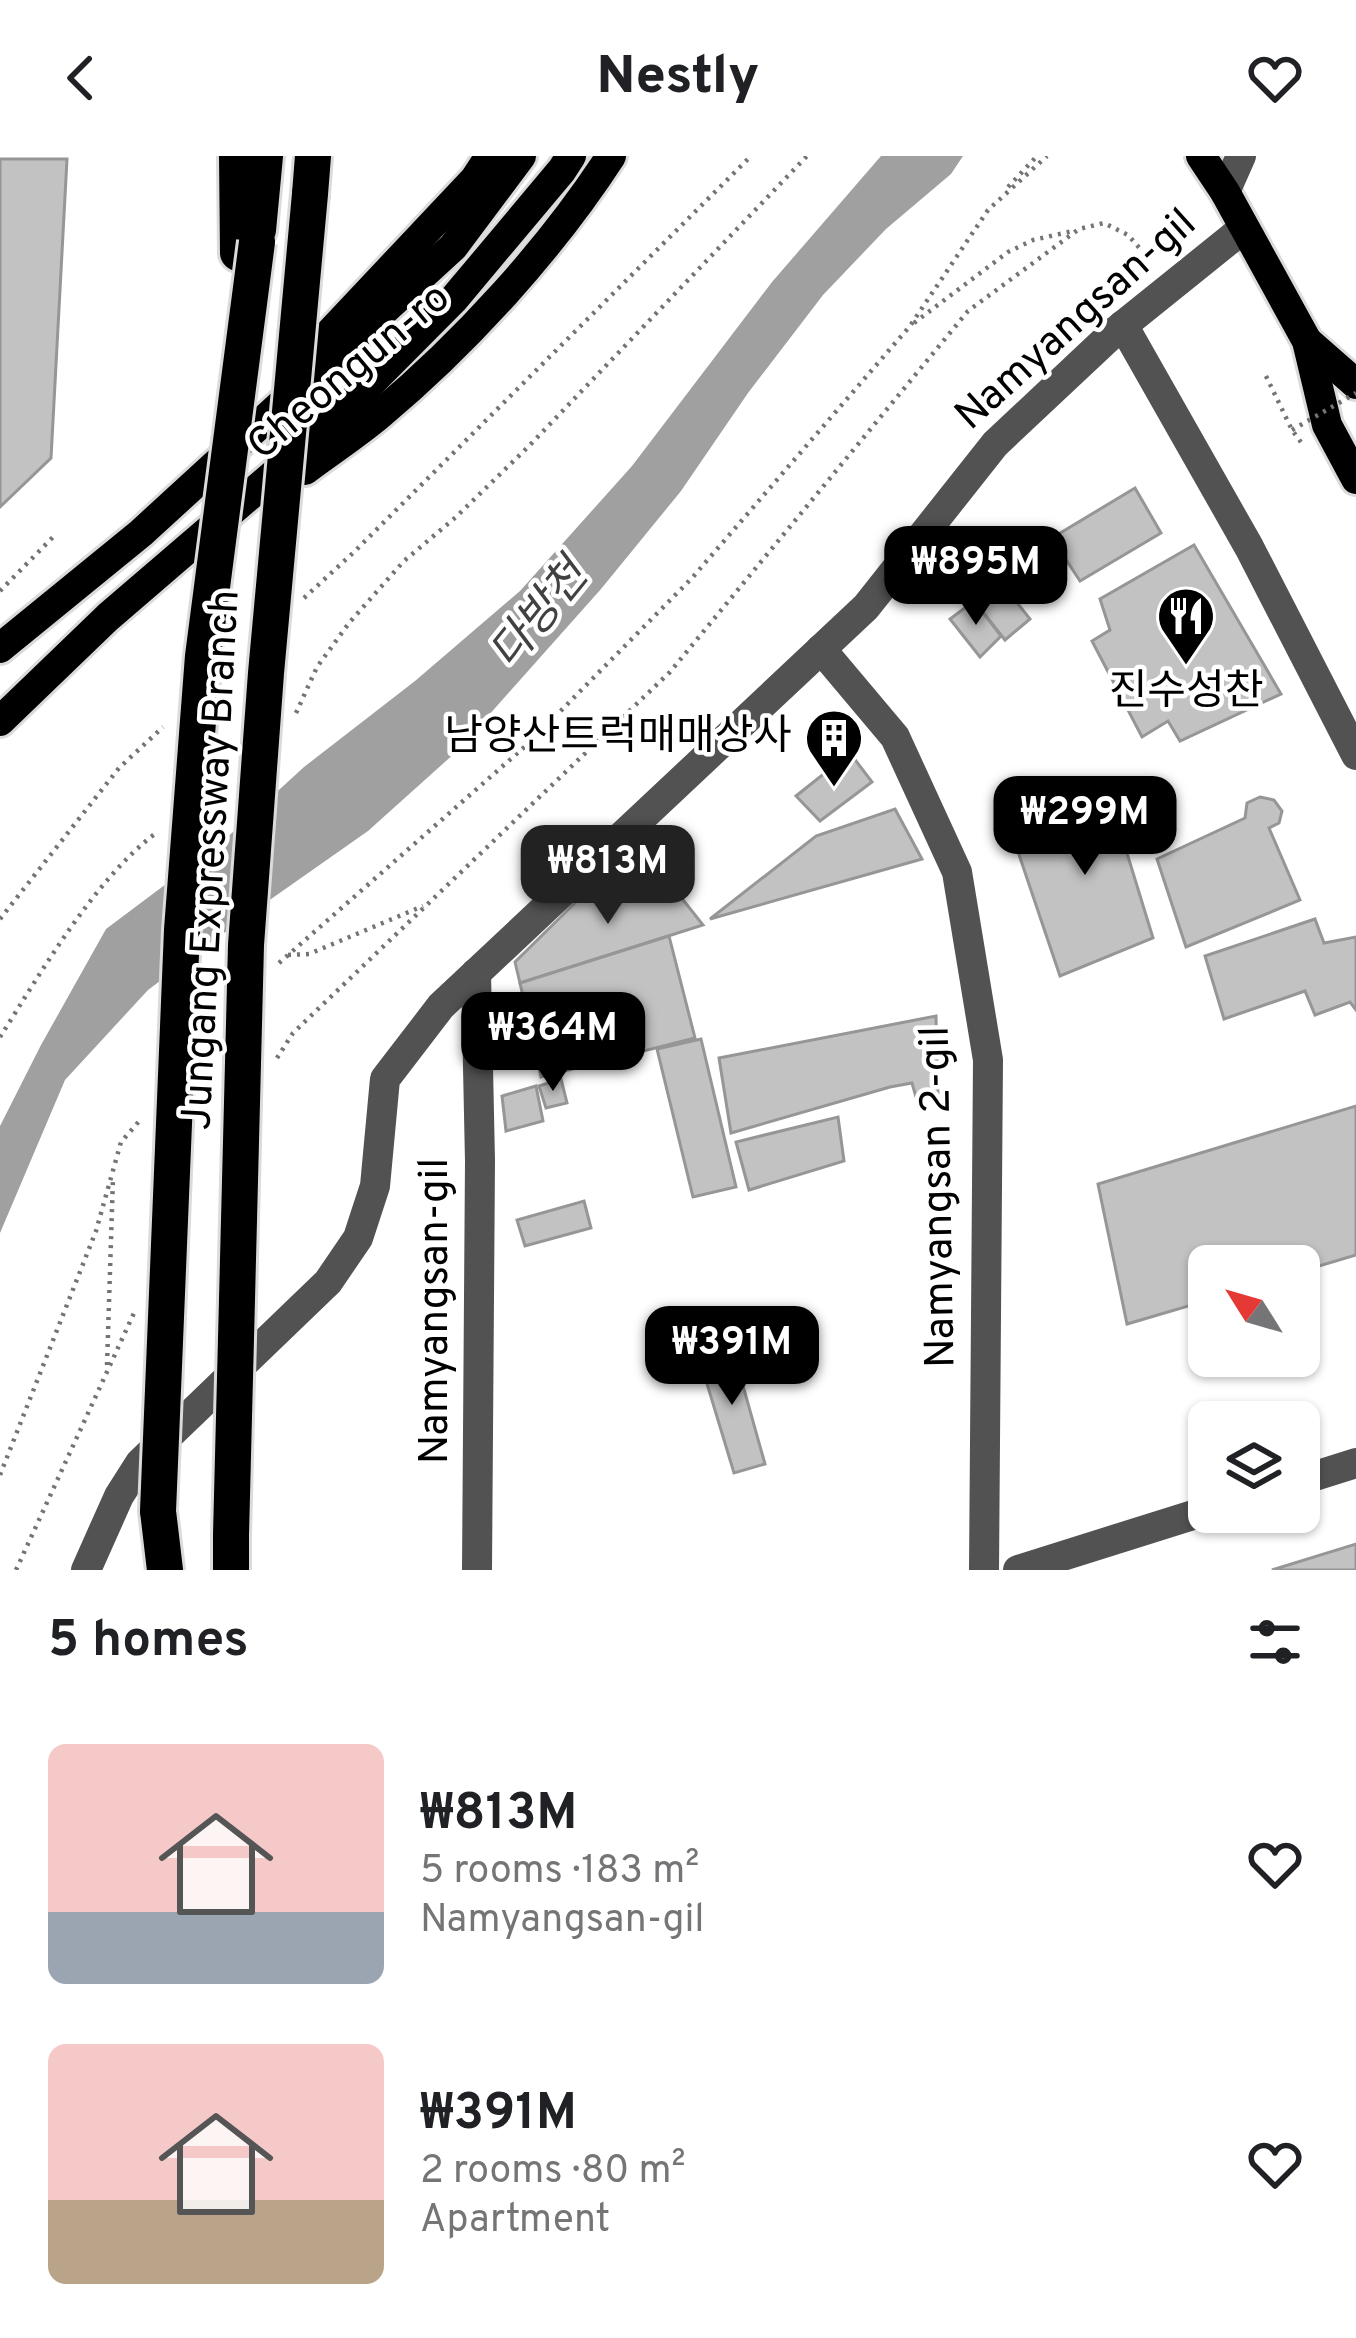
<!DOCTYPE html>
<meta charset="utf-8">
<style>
body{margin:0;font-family:Overpass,"Noto Sans KR",sans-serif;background:#f6f6f6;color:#202124;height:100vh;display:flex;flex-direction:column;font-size:45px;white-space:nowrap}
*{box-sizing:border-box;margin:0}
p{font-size:39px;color:#757577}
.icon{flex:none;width:66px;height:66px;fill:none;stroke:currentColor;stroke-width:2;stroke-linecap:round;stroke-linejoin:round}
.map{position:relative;height:1414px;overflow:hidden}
.drawer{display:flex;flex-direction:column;background:#fff;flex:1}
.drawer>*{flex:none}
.needle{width:78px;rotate:307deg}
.fabs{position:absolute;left:1188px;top:1089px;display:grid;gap:24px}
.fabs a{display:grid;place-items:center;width:132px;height:132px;border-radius:18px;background:#fff;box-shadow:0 3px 9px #0004;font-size:60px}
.price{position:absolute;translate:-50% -102px;padding:0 27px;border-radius:24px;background:#000;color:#fff;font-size:39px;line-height:78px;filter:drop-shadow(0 3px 6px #0008)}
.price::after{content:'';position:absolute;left:50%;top:72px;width:36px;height:27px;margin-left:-18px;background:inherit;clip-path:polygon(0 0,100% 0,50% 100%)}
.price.selected{background:#222;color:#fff}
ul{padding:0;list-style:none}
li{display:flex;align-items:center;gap:36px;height:300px;padding:0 48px}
li span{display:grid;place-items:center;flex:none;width:336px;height:240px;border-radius:18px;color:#555}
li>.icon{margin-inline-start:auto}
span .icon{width:144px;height:144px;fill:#fffc;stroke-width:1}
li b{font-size:51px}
h2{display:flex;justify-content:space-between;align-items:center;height:144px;padding:0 48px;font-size:51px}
header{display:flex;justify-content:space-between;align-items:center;height:156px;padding:0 48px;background:#fff;font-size:54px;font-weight:800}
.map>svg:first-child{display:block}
.water{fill:#a0a0a0}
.building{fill:#c2c2c2;stroke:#969696;stroke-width:3}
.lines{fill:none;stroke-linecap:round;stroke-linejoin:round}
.major-casing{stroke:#dbdbdb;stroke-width:36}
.highway-casing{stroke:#dbdbdb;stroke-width:42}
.path{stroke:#747474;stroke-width:4.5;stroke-dasharray:3 6;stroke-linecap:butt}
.minor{stroke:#525252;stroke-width:30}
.major{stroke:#000;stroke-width:30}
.highway{stroke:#000;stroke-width:36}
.highway-bridge-casing{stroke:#dbdbdb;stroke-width:42;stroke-linecap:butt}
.path-bridge{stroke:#747474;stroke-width:4.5;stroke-dasharray:3 6;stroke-linecap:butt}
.highway-bridge{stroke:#000;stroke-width:36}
.labels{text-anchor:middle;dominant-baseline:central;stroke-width:9;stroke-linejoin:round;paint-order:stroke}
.street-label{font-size:42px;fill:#000;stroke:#fff}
.poi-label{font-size:42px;fill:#000;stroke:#fff}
.water-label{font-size:45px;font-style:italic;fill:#414141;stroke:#fff}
</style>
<header><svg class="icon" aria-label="back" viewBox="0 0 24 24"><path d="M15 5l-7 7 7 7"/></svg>Nestly<svg class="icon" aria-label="heart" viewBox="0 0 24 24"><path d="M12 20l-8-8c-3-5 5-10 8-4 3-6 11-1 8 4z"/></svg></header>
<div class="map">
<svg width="1356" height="1414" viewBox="0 0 1356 1414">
<rect width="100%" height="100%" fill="#fff"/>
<!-- water -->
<path class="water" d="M881,0H963L951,18L886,73L823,139L748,237L681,335L601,433L456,596L368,675L244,762L148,834L65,924L0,1077V970L41,889L106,773L222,686L304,611L415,525L520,435L632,310L772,126Z"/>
<!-- building -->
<g class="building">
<path d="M0,3H67L51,302L0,351Z"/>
<path d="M1135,332L1161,377L1080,425L1052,382Z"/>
<path d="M1194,389L1281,538L1180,585L1168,565L1142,581L1092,485L1110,474L1100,443Z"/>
<path d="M996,420L1030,463L1005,484L968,437Z"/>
<path d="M974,445L1001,480L980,501L950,463Z"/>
<path d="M850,597L872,626L820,665L796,640Z"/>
<path d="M1119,628L1144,682L1126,694L1153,782L1060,820L1010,672Z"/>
<path d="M1260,641L1274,644L1282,655L1279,667L1269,672L1300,744L1186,791L1157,703L1245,662L1247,647Z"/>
<path d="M895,653L922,703L710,763L816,680Z"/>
<path d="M665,721L703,769L520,827L515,806L579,743Z"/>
<path d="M1315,763L1324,787L1356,781V854L1350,846L1315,859L1305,835L1224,863L1205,800Z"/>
<path d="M669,780L695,882L541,921L520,827Z"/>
<path d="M936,860L938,942L916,941L912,927L890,931L731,977L719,902Z"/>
<path d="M701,883L736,1031L693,1041L657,893Z"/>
<path d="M561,923L567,947L546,952L539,930Z"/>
<path d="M536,930L543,965L506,975L502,940Z"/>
<path d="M1356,950V1099L1299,1116V1110H1209V1144L1127,1168L1098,1028Z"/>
<path d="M838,961L844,1005L749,1034L736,986Z"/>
<path d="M584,1045L591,1072L525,1090L517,1064Z"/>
<path d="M731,1187L765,1308L734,1317L698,1198Z"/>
<path d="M1356,1388V1414H1272Z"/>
</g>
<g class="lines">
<!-- major casing -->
<g class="major-casing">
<g id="major">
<path d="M1201,0L1225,36L1307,185L1327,269L1356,323"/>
<path d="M1307,185L1356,228"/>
<path d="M313,195L475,23L490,0"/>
<path d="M305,314C329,296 355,279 379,259C464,188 550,94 611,0"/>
<path d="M0,492L141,377L453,91L521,0"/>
<path d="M0,565L108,461L314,284L453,144L562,14L571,0"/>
</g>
</g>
<!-- highway casing -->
<g class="highway-casing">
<g id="highway">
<path d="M237,0L238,97"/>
<path d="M310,38L313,0"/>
<path d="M258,74L265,0"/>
<path d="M158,1355L165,1414"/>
<path d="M231,1414V1379"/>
</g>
</g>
<!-- path -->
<g class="path">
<path d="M1008,31L1037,0"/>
<path d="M914,167L1008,96L1033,84L1073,75"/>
<path d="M1266,220L1292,274L1303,289"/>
<path d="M0,435L56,378"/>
<path d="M304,442L354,396L751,0"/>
<path d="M296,557L317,511L349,467L404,405L456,361L528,291L807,0"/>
<path d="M0,763L119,612L163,571"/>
<path d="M288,799L309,798L423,750"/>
<path d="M279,807L529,587L692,422L910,170L988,54L1047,0"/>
<path d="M0,881C42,815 94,724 156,677"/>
<path d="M277,902L293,877L670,516L968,155L1079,73L1104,67L1128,79L1150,104"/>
<path d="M107,1209L113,1022"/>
<path d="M0,1319L96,1075L121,986L141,963"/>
<path d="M16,1414L134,1157"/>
</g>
<!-- minor -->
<g class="minor">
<path d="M1225,36L1241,0"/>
<path d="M1123,169L1249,391L1356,599"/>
<path d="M821,493L895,581L957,716L988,904L984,1414"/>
<path d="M476,817L480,1005L477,1414"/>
<path d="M1299,1325L1356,1307"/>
<path d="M86,1414L119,1340L140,1307L328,1126L358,1082L375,1030L385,923L441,850L866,451L995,288L1111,179L1244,72"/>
<path d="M1018,1414L1209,1354"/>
</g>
<!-- major -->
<use href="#major" class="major"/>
<!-- highway -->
<use href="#highway" class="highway"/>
<!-- highway-bridge casing -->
<g class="highway-bridge-casing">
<g id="highway-bridge">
<path d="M158,1355L182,774L203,500L257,86"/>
<path d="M231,1379L246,789L266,517L310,38"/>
</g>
</g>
<!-- path-bridge -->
<path class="path-bridge" d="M1292,274L1356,237"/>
<!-- highway-bridge -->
<use href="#highway-bridge" class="highway-bridge"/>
</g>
<!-- icons -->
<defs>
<g id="restaurant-pin" transform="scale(3)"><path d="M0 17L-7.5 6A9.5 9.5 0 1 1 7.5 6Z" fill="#000" stroke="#fff"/><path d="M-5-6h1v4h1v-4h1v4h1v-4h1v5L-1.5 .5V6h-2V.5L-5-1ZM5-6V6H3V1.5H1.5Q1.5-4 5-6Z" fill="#fff"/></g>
<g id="building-pin" transform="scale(3)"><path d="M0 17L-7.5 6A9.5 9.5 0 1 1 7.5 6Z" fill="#000" stroke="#fff"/><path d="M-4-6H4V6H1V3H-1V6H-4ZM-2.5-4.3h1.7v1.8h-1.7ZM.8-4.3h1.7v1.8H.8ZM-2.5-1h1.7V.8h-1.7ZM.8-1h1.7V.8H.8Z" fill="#fff"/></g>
</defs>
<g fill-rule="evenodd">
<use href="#restaurant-pin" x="1186" y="460"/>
<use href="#building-pin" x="834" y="582"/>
</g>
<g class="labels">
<!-- street labels -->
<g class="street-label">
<text transform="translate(1077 165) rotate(-42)">Namyangsan-gil</text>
<text transform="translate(350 217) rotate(-40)">Cheongun-ro</text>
<text transform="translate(213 704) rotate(-87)">Jungang Expressway Branch</text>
<text transform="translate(940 1041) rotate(-91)">Namyangsan 2-gil</text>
<text transform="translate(436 1155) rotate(-90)">Namyangsan-gil</text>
</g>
<!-- poi labels -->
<g class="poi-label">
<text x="1186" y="537">진수성찬</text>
<text x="792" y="582" text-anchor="end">남양산트럭매매상사</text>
</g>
<!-- water labels -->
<g class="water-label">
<text transform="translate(541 460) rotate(-51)">다방천</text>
</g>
</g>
</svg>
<div class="fabs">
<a><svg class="needle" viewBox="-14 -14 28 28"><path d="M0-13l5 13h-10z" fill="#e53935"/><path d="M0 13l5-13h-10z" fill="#757577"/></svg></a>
<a><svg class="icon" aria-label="layers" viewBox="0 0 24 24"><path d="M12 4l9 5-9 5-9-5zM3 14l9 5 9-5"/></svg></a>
</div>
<b class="price" style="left:976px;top:472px">₩895M</b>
<b class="price" style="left:1085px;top:722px">₩299M</b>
<b class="price selected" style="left:608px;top:771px">₩813M</b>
<b class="price" style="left:553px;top:938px">₩364M</b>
<b class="price" style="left:732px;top:1252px">₩391M</b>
</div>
<section class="drawer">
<h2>5 homes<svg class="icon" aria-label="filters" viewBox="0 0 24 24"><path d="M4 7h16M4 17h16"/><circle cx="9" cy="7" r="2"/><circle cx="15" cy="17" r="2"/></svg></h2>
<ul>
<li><span style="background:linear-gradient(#f6c9c9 70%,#9aa5b1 0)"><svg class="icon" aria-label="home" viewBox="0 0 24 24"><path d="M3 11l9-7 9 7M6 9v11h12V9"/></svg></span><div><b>₩813M</b><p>5 rooms · 183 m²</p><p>Namyangsan-gil</p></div><svg class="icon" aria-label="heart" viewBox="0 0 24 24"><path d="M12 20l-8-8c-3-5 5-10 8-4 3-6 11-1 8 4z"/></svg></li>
<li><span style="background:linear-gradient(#f6c9c9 65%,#b9a48a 0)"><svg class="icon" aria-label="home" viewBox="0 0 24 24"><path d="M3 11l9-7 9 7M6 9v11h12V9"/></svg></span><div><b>₩391M</b><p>2 rooms · 80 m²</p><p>Apartment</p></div><svg class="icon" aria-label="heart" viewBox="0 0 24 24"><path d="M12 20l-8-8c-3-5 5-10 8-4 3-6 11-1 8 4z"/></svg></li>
</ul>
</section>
